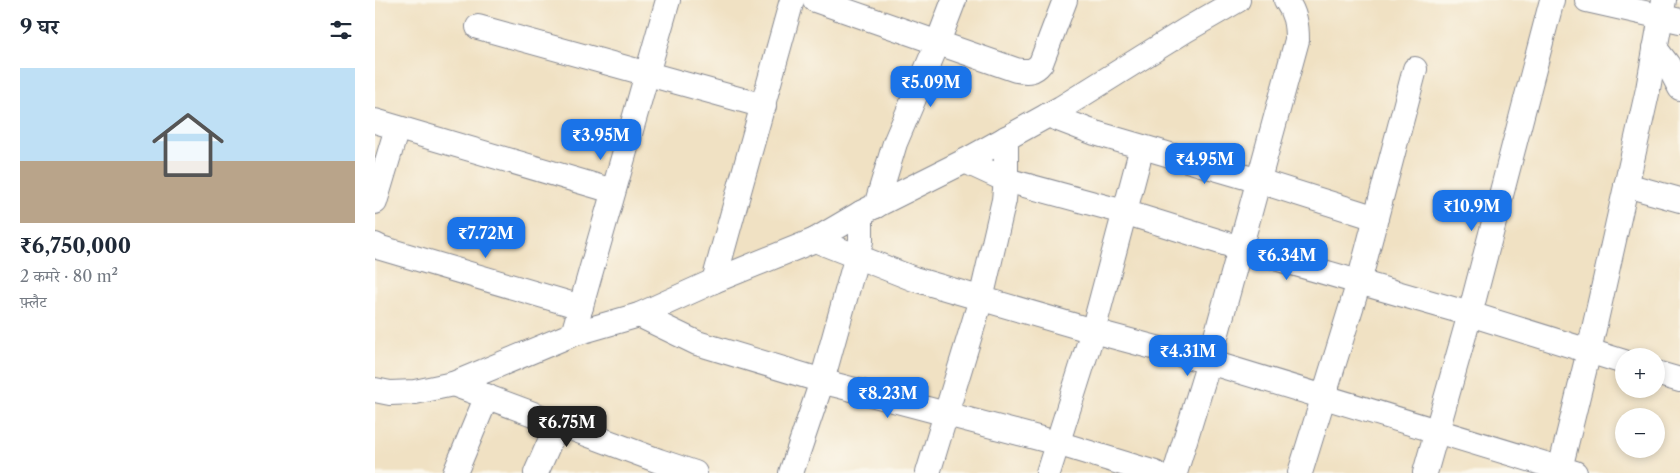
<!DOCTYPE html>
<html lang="hi">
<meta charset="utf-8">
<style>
body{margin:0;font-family:"Libre Caslon Text","Noto Serif Devanagari",serif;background:#f2f2f3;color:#1f2937;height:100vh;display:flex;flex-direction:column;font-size:19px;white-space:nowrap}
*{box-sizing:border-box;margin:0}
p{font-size:16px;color:#747a83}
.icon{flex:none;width:28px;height:28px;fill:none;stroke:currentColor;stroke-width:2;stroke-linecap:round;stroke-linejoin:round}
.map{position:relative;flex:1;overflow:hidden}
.sheet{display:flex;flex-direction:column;background:#fff;width:375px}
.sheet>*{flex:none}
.buttons{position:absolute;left:1240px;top:348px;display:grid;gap:10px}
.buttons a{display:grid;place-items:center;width:50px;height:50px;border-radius:50%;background:#fff;box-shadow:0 2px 8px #0003;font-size:25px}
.price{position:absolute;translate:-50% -42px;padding:0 11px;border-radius:10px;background:#1a73e8;color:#fff;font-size:16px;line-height:32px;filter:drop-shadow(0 1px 2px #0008)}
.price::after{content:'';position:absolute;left:50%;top:30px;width:15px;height:11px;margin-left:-8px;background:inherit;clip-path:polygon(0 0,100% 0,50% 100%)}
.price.selected{background:#222;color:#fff}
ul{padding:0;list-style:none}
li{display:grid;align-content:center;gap:10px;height:265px;padding:0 20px}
li span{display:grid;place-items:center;height:155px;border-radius:0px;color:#555}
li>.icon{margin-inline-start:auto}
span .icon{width:90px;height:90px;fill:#fffc;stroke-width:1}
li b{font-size:21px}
h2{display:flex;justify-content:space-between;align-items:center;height:60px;padding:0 20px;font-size:21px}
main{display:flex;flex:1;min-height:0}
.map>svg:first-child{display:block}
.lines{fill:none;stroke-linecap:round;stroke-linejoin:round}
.minor-casing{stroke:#868890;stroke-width:26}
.minor{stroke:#fff;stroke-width:24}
</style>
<main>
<section class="sheet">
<h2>9 घर<svg class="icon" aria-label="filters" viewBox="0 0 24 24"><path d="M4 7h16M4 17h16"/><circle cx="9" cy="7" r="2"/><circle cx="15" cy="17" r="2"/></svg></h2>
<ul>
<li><span style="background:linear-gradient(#bfe0f5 60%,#b9a48a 0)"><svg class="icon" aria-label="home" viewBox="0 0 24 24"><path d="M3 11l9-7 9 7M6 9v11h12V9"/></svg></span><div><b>₹6,750,000</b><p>2 कमरे · 80 m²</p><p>फ़्लैट</p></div></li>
</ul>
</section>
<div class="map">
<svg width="1305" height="473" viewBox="0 0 1305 473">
<rect width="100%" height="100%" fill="#fbf7ec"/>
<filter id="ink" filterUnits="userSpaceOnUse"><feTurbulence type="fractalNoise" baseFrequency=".02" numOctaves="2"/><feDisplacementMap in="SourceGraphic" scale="10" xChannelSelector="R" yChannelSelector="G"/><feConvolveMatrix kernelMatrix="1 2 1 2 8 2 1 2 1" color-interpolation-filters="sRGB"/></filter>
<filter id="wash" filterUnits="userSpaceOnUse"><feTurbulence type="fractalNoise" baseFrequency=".0096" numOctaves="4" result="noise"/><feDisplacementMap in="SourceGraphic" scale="20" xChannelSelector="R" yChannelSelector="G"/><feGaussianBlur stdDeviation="1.12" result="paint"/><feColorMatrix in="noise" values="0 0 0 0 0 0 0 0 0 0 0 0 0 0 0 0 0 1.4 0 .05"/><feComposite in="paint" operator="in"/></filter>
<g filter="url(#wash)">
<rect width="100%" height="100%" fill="#f0e1c3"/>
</g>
<g filter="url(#ink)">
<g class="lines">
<!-- minor casing -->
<g class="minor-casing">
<g id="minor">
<path d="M440,0L641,70C653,72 659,72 666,63L690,0"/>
<path d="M1212,0L1305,21"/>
<path d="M103,27L389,106"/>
<path d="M1280,48L1293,65L1305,88"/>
<path d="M673,115L720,133L884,181L1001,218"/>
<path d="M0,121L238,191"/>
<path d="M590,161L631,180L749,212L865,248L1095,314L1249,362"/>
<path d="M1251,185L1305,200"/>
<path d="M0,202L22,128"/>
<path d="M501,206L520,143L563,42L579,0"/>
<path d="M440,240L539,279L718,331L834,362L1200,473"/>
<path d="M0,245L6,248L206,307"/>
<path d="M339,281L417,0"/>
<path d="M264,315L322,343L461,385L682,443L780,473"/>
<path d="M198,334L293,0"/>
<path d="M1281,373L1305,380"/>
<path d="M78,384L284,461L320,473"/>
<path d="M0,390L15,393L40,392L78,384L198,334L264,315L339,281L440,240L486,213L590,161L686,108L811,30L863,0"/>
<path d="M80,473L112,396"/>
<path d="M161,473L183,423"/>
<path d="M416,473L447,381L486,241V213"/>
<path d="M553,473L606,299L629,200L631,180V138"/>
<path d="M673,473L718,331L767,147"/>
<path d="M800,473L834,362L922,40C922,24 920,13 911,0"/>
<path d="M925,473L984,282L1040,69"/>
<path d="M1050,473L1095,314L1177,0"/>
<path d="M1184,473L1214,351L1273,89L1289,0"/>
</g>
</g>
<!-- minor -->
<use href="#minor" class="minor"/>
</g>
</g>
</svg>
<div class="buttons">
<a>+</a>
<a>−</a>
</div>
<b class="price" style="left:556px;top:108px">₹5.09M</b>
<b class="price" style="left:226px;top:161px">₹3.95M</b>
<b class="price" style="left:830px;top:185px">₹4.95M</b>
<b class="price" style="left:1097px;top:232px">₹10.9M</b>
<b class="price" style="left:111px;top:259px">₹7.72M</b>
<b class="price" style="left:912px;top:281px">₹6.34M</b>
<b class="price" style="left:813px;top:377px">₹4.31M</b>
<b class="price" style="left:513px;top:419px">₹8.23M</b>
<b class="price selected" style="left:192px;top:448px">₹6.75M</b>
</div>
</main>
